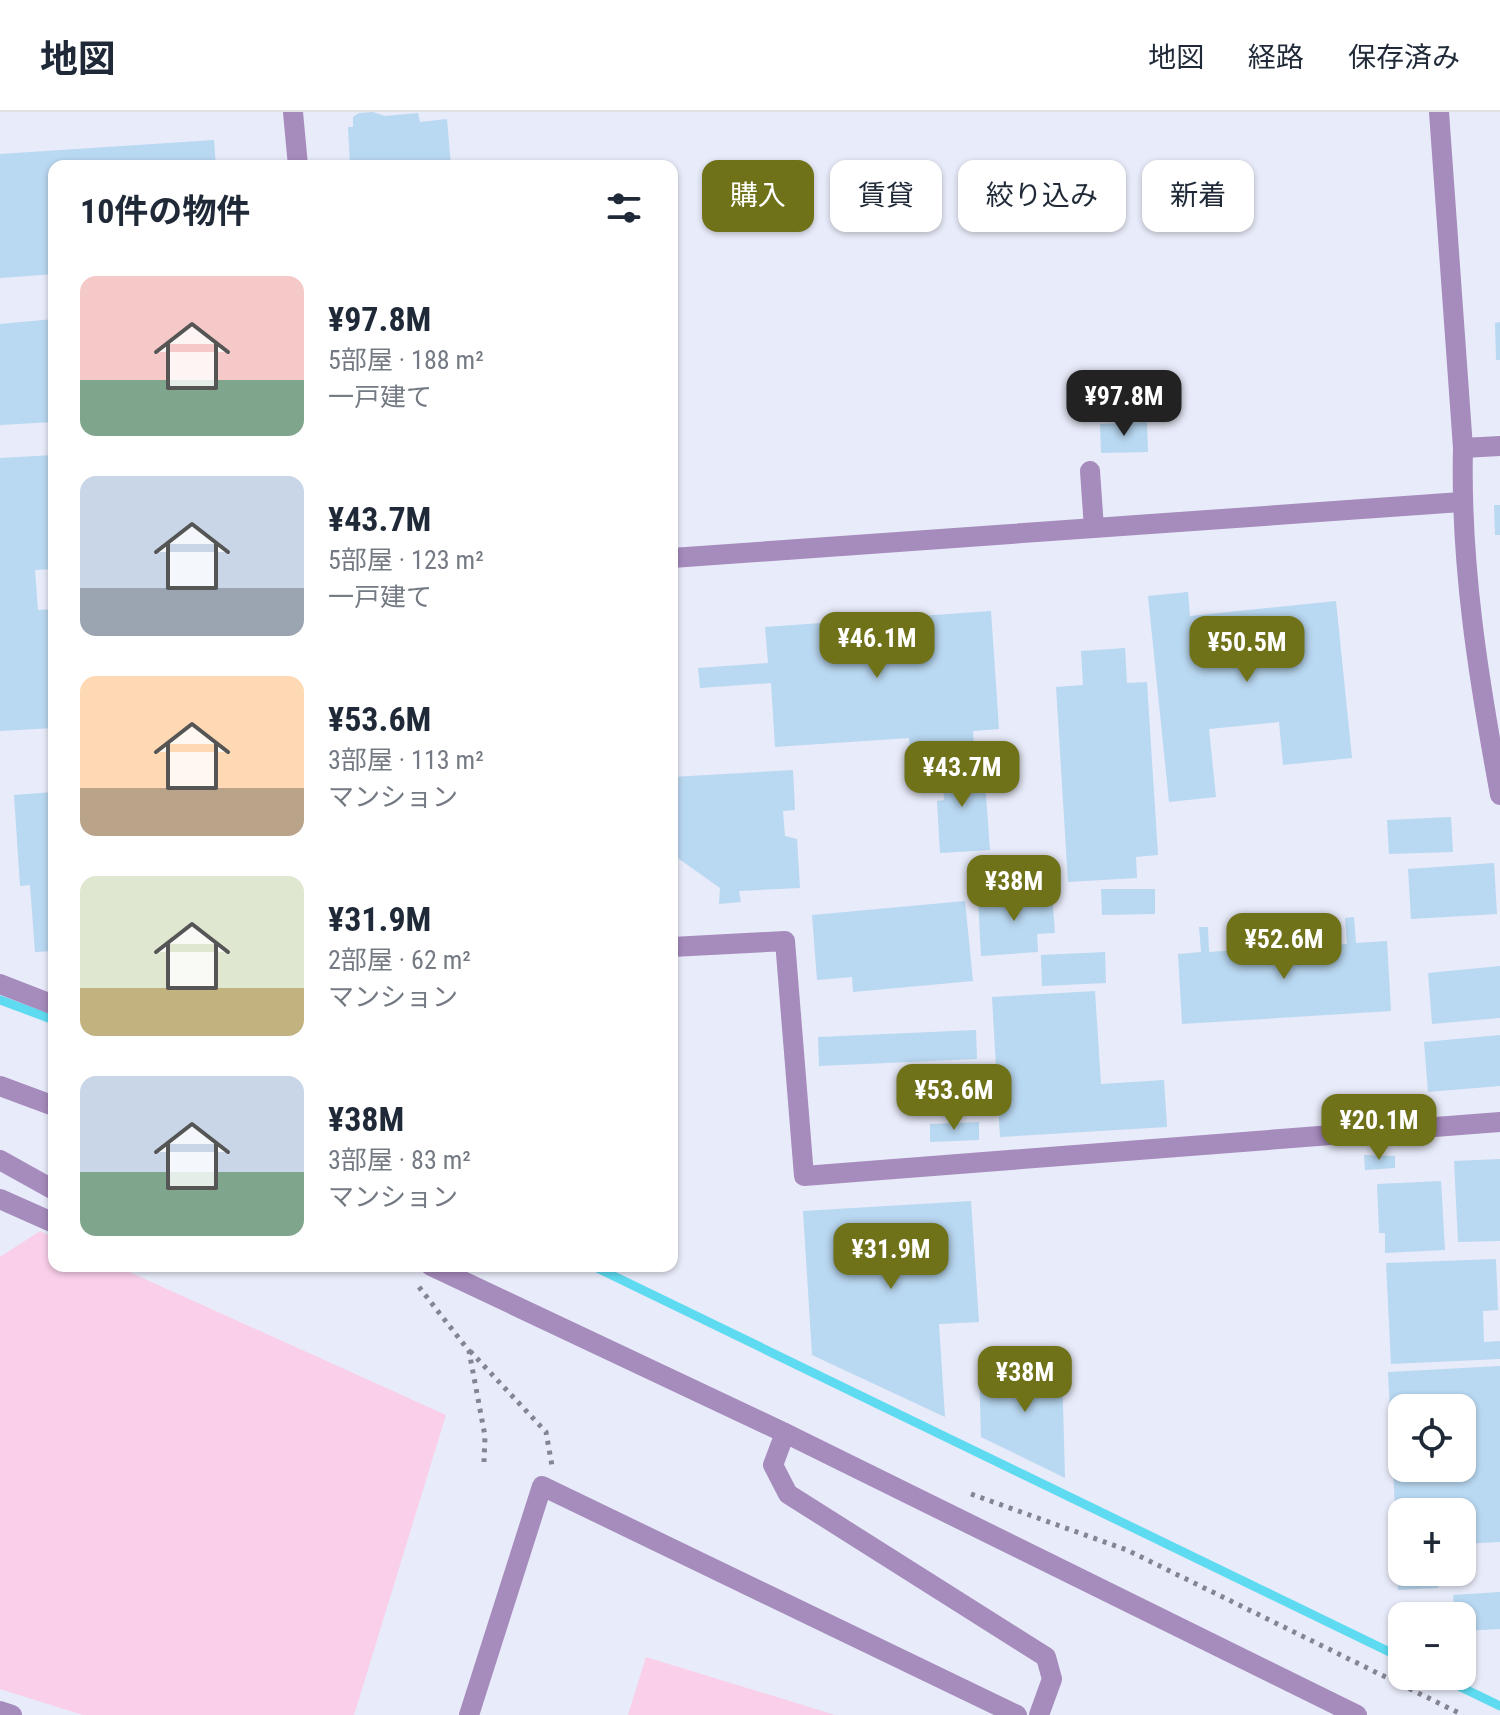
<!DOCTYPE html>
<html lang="ja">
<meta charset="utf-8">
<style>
body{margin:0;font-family:"Roboto Condensed","Noto Sans JP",sans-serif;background:#f2f2f3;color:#1f2937;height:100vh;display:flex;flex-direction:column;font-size:30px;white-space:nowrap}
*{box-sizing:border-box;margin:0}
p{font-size:26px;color:#747a83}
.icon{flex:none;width:44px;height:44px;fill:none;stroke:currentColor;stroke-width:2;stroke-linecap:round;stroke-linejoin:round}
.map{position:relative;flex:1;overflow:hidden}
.side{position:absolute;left:48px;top:48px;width:630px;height:1112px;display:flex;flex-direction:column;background:#fff;border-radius:16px;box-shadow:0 2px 6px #0004}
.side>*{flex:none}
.banner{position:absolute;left:702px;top:48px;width:678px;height:72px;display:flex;gap:16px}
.controls{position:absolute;left:1388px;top:1282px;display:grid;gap:16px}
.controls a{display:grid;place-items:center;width:88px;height:88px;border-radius:16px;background:#fff;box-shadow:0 2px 6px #0004;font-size:40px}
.price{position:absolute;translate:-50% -68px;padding:0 18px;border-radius:16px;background:#6f7218;color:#fff;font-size:26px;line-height:52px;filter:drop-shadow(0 2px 4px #0008)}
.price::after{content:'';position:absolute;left:50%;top:48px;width:24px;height:18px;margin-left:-12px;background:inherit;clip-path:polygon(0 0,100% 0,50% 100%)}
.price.current{background:#222;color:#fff}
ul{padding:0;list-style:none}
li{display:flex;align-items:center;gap:24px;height:200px;padding:0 32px}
li span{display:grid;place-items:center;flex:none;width:224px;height:160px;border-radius:16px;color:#555}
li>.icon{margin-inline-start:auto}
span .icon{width:96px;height:96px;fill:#fffc;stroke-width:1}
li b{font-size:34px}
h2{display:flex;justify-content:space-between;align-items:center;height:96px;padding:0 32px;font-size:34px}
.tag{padding:0 28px;border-radius:16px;background:#fff;box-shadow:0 2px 6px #0004;font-size:28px;line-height:72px}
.tag.current{background:#6f7218;color:#fff}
header{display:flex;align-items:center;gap:48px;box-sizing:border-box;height:112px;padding:0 40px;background:#fff;border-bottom:2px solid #e0e1e3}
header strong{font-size:38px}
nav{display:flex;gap:44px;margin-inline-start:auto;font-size:28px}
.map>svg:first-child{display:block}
.garden{fill:#facfe9}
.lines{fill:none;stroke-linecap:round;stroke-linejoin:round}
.stream{stroke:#5fdbf1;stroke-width:9}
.building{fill:#b9d8f1;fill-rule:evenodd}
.path{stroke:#838592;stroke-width:5;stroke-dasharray:4 6;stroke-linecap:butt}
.minor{stroke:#a68bbd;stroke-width:20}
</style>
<header>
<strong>地図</strong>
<nav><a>地図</a><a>経路</a><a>保存済み</a></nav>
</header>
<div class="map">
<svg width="1500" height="1603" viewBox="0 0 1500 1603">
<rect width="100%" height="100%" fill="#e8ebf9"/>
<!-- garden -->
<g class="garden">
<path d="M40,1119L54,1126V1154H116L446,1303L354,1603H83L0,1577V1145Z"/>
<path d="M646,1545L835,1603H628Z"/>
</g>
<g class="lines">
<!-- stream -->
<g class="stream">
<path d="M0,888L54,908"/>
<path d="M593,1154L1402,1546"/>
<path d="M1438,1564L1500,1594"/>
</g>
</g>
<!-- building -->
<g class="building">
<path d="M373,0L385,4L418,1L420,10L447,7L451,54H350L348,15H353V5L359,1Z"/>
<path d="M214,28L216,54H54V162L0,166V42Z"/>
<path d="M54,207V310L0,313V212Z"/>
<path d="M1500,210V248H1496L1495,211Z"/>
<path d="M1147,310L1148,340L1101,341L1100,312Z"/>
<path d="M54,343V457L35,458L38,498L54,497V616L0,619V346Z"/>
<path d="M1494,393H1500V423H1495Z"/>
<path d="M1188,480L1190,504L1336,489L1352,646L1283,653L1279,610L1209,617L1216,685L1169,690L1148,484Z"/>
<path d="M991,499L999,617L973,619L974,633L910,638L909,626L775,635L771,571L700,576L698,556L768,551L765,515Z"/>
<path d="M1125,536L1127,571L1147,570L1158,743L1136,745L1137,766L1068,770L1056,575L1083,573L1081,539Z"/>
<path d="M965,639L967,672L985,671L990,738L940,741L937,689L944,688L941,640Z"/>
<path d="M793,658L795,698L783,699L785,724L797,727L800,776L739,779L741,790L719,792L720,776L672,742V665Z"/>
<path d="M54,680V839L35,840L30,773L20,774L14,683Z"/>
<path d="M1451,705L1453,740L1389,742L1387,708Z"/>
<path d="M1494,751L1497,802L1411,807L1408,757Z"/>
<path d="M1101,777H1155V802L1102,803Z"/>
<path d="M1052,782L1055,821L1037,822L1038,840L981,844L978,786Z"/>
<path d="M965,789L973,869L853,880L852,865L817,868L812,803Z"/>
<path d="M1354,805L1356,831L1387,829L1391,899L1182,912L1178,842L1201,840L1199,815H1208L1209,840L1278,835L1277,820L1286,819L1287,835L1347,832L1345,806Z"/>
<path d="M1105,840L1106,871L1042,874L1041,843Z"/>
<path d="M1500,854V906L1432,912L1428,861Z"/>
<path d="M1095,879L1101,972L1164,968L1167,1015L1000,1025L992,885Z"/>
<path d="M976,918L977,947L819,954L818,925Z"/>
<path d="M1500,923V974L1428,980L1424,930Z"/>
<path d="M979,1010V1028L930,1030V1012Z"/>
<path d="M1364,1043L1395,1044V1056L1365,1058Z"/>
<path d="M1500,1047V1129L1458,1130L1454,1049Z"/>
<path d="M1441,1069L1445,1138L1385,1141V1121H1379L1377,1072Z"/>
<path d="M971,1089L979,1210L939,1212L945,1305L812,1243L803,1099Z"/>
<path d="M1496,1147L1498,1198L1483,1199L1484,1230L1500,1229V1247L1391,1252L1386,1151Z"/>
<path d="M1500,1254V1430L1462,1432V1400H1402V1435H1397L1388,1260ZM1402,1296H1462V1356H1402Z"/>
<path d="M1062,1255L1065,1366L981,1325L979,1257Z"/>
<path d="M1402,1439V1460H1437L1438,1476L1398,1478L1396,1440Z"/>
<path d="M1500,1480V1517L1462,1519V1504H1455L1453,1483Z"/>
</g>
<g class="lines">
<!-- path -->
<g class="path">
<path d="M419,1175L469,1239L485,1324L484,1350"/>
<path d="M470,1239L546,1320L552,1354"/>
<path d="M971,1382L1127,1438L1463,1603"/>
</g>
<!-- minor -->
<g class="minor">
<path d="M293,0L298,54"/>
<path d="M1439,0L1463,336C1460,453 1479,569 1500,683"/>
<path d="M1463,336L1500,334"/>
<path d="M1090,359L1094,416"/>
<path d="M672,446L1461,390"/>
<path d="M672,835L785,829L804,1064L1500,1010"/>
<path d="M0,872L54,893"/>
<path d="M0,974L54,994"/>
<path d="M0,1048L54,1078"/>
<path d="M0,1087L54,1111"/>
<path d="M431,1154L785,1321L1357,1603"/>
<path d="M785,1321L773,1353L788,1382L1046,1545L1052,1567L1039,1603"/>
<path d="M0,1599L12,1603"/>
<path d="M469,1603L542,1374L1017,1603"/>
</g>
</g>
</svg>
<div class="controls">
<a><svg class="icon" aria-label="locate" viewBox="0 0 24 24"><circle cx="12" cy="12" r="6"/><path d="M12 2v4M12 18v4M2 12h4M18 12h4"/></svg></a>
<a>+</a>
<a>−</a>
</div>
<b class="price current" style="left:1124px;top:326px">¥97.8M</b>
<b class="price" style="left:877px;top:568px">¥46.1M</b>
<b class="price" style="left:1247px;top:572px">¥50.5M</b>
<b class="price" style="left:962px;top:697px">¥43.7M</b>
<b class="price" style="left:1014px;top:811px">¥38M</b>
<b class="price" style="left:1284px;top:869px">¥52.6M</b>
<b class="price" style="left:954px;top:1020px">¥53.6M</b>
<b class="price" style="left:1379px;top:1050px">¥20.1M</b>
<b class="price" style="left:891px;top:1179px">¥31.9M</b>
<b class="price" style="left:1025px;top:1302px">¥38M</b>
<div class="banner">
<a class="tag current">購入</a>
<a class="tag">賃貸</a>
<a class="tag">絞り込み</a>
<a class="tag">新着</a>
</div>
<section class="side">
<h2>10件の物件<svg class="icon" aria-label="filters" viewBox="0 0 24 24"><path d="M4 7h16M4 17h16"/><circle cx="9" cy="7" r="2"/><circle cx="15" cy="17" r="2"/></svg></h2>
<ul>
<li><span style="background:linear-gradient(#f6c9c9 65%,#7fa58c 0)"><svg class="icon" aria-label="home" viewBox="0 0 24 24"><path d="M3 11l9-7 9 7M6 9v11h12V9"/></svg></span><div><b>¥97.8M</b><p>5部屋 · 188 m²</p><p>一戸建て</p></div></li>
<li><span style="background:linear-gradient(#c9d6e8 70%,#9aa5b1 0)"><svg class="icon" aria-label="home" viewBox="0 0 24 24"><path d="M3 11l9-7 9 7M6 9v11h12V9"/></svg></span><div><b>¥43.7M</b><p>5部屋 · 123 m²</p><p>一戸建て</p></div></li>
<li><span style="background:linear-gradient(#ffd9b3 70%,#b9a48a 0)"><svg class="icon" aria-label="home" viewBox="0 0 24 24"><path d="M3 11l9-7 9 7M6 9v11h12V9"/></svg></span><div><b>¥53.6M</b><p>3部屋 · 113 m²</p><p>マンション</p></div></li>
<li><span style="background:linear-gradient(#dfe7d0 70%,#c2b280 0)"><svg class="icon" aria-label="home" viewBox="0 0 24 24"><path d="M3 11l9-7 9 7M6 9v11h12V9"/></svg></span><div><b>¥31.9M</b><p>2部屋 · 62 m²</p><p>マンション</p></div></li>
<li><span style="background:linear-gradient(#c9d6e8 60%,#7fa58c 0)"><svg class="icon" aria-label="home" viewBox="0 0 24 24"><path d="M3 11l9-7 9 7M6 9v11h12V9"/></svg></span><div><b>¥38M</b><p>3部屋 · 83 m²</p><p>マンション</p></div></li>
</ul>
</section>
</div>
